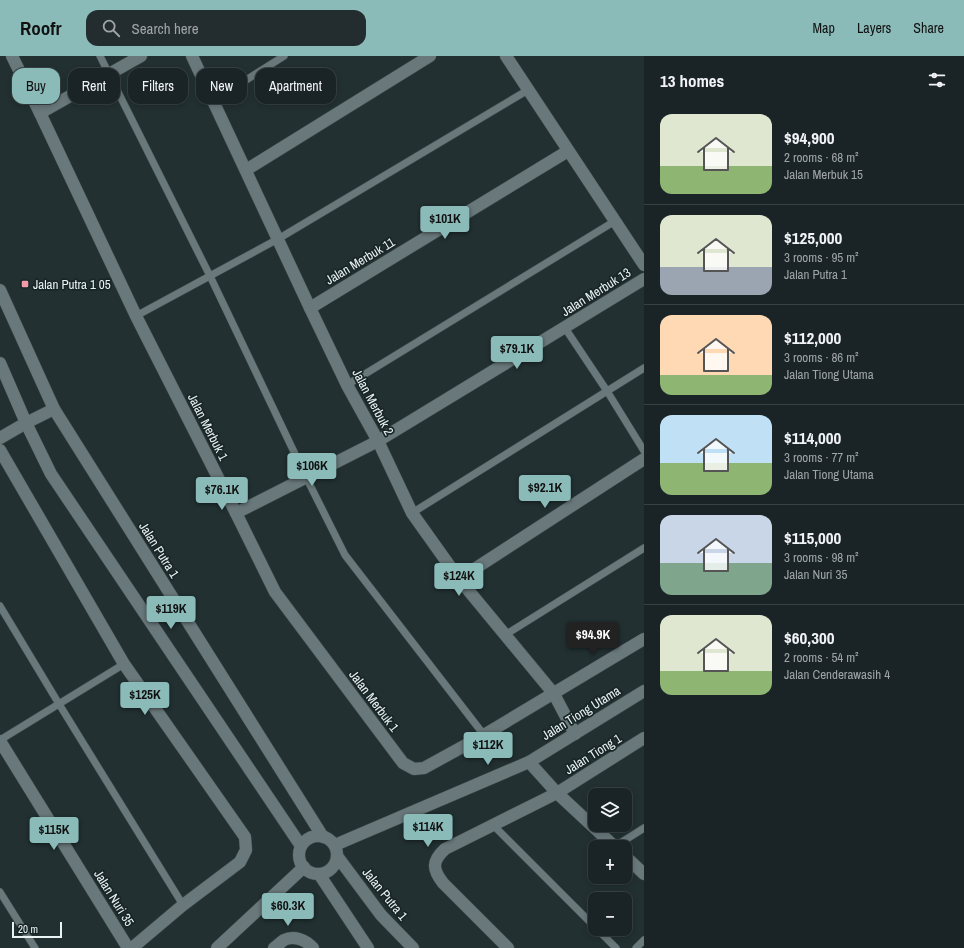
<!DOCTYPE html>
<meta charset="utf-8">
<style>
body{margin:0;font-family:"Archivo Narrow",sans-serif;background:#232c2e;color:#f1f3f6;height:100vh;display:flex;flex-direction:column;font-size:15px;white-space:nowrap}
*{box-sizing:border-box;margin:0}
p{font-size:13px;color:#9fa4a7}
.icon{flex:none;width:22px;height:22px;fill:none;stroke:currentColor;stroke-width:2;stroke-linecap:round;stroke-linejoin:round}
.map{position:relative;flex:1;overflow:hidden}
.sheet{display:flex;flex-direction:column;background:#1a2426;width:320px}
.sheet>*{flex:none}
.guide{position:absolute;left:12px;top:12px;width:380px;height:36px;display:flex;gap:8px}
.tools{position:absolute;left:588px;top:732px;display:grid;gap:8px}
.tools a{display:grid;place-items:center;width:44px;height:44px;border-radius:8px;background:#1a2426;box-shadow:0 2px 6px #0003,0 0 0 1px #384143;font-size:20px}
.scale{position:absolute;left:12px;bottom:10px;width:50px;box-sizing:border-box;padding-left:4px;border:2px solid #eaf3f4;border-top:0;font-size:11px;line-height:14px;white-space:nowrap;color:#eaf3f4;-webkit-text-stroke:3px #192628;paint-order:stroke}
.price{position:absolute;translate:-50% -34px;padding:0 9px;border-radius:4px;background:#8bbbb9;color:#111;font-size:13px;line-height:26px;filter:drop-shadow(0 1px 2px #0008)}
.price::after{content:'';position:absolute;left:50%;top:24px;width:12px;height:9px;margin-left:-6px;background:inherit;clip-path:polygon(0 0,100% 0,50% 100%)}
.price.active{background:#222;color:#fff}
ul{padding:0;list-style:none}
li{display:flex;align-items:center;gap:12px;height:100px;padding:0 16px}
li+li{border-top:1px solid #384143}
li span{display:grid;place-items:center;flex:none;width:112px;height:80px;border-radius:12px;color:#555}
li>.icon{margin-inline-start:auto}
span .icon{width:48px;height:48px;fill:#fffc;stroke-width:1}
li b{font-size:17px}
h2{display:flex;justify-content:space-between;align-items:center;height:48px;padding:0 16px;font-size:17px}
.tag{padding:0 14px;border-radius:12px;background:#1a2426;box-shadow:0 2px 6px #0003,0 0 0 1px #384143;font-size:14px;line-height:36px}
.tag.active{background:#8bbbb9;color:#111}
header{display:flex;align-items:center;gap:24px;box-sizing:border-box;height:56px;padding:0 20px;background:#8bbbb9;color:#111}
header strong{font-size:19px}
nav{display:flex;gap:22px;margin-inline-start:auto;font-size:14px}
.search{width:280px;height:36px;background:#232c2e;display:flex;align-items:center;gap:10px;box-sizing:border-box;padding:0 14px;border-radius:12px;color:#9fa4a7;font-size:15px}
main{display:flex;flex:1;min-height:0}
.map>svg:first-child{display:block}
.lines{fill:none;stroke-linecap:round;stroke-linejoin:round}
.lane-casing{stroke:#414d4e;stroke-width:8}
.street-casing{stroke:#414d4e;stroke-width:13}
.secondary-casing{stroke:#414d4e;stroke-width:13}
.lane{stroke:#69787b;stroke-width:7}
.street{stroke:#69787b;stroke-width:12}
.secondary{stroke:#69787b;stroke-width:12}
.poi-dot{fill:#f39aa9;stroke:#192628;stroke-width:1.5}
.labels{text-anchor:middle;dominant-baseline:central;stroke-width:3.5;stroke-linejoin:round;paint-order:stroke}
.street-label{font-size:13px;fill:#eaf3f4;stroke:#192628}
.poi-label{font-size:13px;fill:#eaf3f4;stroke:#192628;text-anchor:start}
</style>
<header>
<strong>Roofr</strong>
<div class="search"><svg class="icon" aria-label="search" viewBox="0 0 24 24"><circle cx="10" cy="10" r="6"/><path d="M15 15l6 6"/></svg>Search here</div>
<nav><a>Map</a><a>Layers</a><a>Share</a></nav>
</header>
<main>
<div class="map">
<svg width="644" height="892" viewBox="0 0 644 892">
<rect width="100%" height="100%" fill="#223032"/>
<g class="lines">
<!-- lane casing -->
<g class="lane-casing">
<g id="lane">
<path d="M100,0L210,220L306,421L345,499L484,679"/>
<path d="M213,45L284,0"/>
<path d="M136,260L278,183L528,34"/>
<path d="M565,272L607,335L644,395"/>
<path d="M347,329L615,165"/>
<path d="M412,457L644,312"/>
<path d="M0,550L59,648L183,849"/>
<path d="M505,579L644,492"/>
<path d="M0,684L124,608"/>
<path d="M493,769L595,871"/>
<path d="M614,791L644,772"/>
<path d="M0,836L35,892"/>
<path d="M597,873L616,892"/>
<path d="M636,892L644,884"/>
</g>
</g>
<!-- street casing -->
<g class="street-casing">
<g id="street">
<path d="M12,0L40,57L136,260L236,457L275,536L403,707L414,713L424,712L484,679L644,583"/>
<path d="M192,0L310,252L347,329L378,385L412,457L459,523L554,638L575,678"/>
<path d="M506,0L644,209"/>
<path d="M40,57L141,0"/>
<path d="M246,114L430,0"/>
<path d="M310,252L568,95"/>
<path d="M0,382L26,367L54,353"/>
<path d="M0,394L124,608L245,781L246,794L240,806L183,849L132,892"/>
<path d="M236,457L378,385L644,223"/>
<path d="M459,523L644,403"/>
<path d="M0,685L128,892"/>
<path d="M529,706L557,737L615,791"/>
<path d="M335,789L529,706L644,635"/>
<path d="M625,800L644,818"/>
<path d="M274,892C277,890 281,886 284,884C294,879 306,884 313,892"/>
<path d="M508,892L443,827C432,813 432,805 445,793L557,737L644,682"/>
</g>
</g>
<!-- secondary casing -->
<g class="secondary-casing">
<g id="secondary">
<path d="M0,234L54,353L323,781"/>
<path d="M0,307L26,367L51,418L301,790"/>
<circle cx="318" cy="799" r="19"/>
<path d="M337,800L381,859L413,892"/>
<path d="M319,818L368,892"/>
<path d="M217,892L304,811"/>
</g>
</g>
<!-- lane -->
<use href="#lane" class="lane"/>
<!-- street -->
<use href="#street" class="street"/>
<!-- secondary -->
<use href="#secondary" class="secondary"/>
</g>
<!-- markers -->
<rect class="poi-dot" x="21" y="224" width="8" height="8" rx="2"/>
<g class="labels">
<!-- street labels -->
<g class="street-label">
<text transform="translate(360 205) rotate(-31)">Jalan Merbuk 11</text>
<text transform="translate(596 236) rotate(-32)">Jalan Merbuk 13</text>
<text transform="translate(373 346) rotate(62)">Jalan Merbuk 2</text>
<text transform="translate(208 371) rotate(63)">Jalan Merbuk 1</text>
<text transform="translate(159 494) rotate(58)">Jalan Putra 1</text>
<text transform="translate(374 645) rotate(53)">Jalan Merbuk 1</text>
<text transform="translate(581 657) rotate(-32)">Jalan Tiong Utama</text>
<text transform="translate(593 698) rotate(-32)">Jalan Tiong 1</text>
<text transform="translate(385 838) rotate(51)">Jalan Putra 1</text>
<text transform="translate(114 842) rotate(58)">Jalan Nuri 35</text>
</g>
<!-- poi labels -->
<g class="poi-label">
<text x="33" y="228">Jalan Putra 1 05</text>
</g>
</g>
</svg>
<div class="tools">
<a><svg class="icon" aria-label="layers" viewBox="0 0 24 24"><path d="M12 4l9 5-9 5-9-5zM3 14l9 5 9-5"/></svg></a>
<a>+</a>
<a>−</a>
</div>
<div class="scale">20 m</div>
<b class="price" style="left:445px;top:184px">$101K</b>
<b class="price" style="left:517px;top:314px">$79.1K</b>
<b class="price" style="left:312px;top:431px">$106K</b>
<b class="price" style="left:545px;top:453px">$92.1K</b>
<b class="price" style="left:222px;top:455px">$76.1K</b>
<b class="price" style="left:459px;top:541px">$124K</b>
<b class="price" style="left:171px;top:574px">$119K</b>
<b class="price active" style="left:593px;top:600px">$94.9K</b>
<b class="price" style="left:145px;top:660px">$125K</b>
<b class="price" style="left:488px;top:710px">$112K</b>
<b class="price" style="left:428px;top:792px">$114K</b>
<b class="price" style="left:54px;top:795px">$115K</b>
<b class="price" style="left:288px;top:871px">$60.3K</b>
<div class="guide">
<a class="tag active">Buy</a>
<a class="tag">Rent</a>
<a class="tag">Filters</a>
<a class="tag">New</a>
<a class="tag">Apartment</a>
</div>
</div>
<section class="sheet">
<h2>13 homes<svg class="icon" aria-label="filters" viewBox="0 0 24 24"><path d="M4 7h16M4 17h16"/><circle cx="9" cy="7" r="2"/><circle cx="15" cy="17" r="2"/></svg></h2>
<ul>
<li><span style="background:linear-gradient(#dfe7d0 65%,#8fb573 0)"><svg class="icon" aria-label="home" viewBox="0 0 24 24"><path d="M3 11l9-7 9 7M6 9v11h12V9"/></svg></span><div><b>$94,900</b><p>2 rooms · 68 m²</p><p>Jalan Merbuk 15</p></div></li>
<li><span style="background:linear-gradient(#dfe7d0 65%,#9aa5b1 0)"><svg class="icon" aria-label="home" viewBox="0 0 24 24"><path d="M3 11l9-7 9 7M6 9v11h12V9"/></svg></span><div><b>$125,000</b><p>3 rooms · 95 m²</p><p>Jalan Putra 1</p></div></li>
<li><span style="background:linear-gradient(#ffd9b3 75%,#8fb573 0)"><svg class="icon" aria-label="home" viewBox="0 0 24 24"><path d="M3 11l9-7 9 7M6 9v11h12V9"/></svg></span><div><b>$112,000</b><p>3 rooms · 86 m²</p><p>Jalan Tiong Utama</p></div></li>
<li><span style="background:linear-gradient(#bfe0f5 60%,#8fb573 0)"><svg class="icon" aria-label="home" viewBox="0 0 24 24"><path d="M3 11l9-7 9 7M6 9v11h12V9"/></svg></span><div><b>$114,000</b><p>3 rooms · 77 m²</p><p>Jalan Tiong Utama</p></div></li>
<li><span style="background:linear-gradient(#c9d6e8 60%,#7fa58c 0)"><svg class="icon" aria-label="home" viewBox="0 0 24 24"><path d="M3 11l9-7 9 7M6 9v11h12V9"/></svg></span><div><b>$115,000</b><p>3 rooms · 98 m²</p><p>Jalan Nuri 35</p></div></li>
<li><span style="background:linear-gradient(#dfe7d0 70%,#8fb573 0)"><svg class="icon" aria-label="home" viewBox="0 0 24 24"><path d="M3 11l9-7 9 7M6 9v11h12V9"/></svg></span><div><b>$60,300</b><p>2 rooms · 54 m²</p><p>Jalan Cenderawasih 4</p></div></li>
</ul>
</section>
</main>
